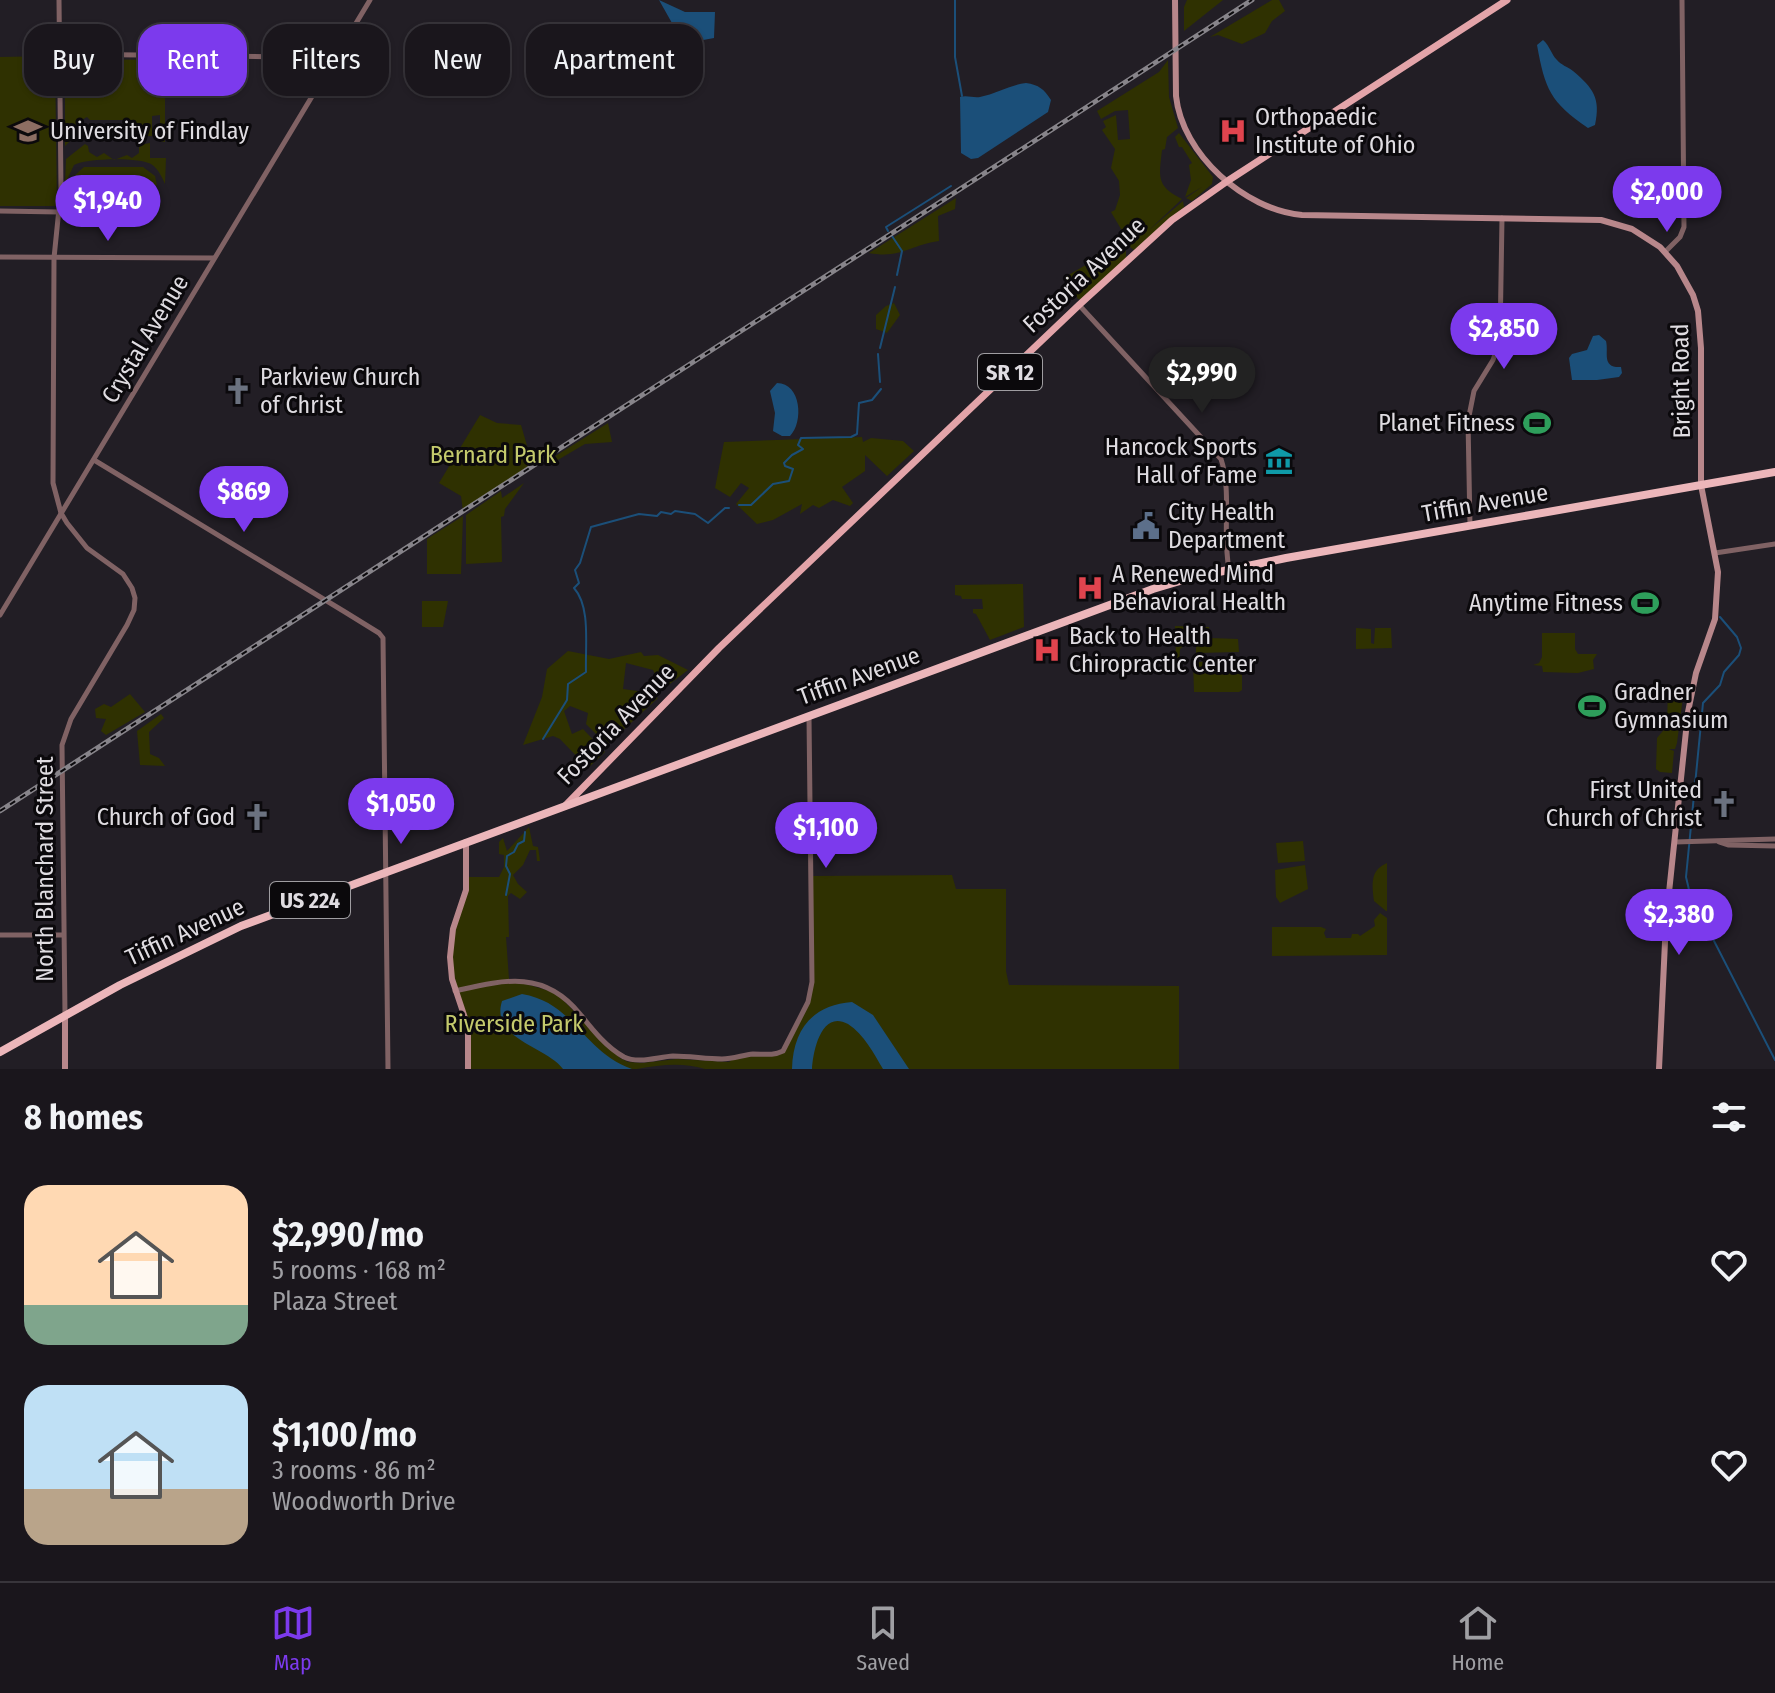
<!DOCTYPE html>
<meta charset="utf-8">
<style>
body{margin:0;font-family:"Fira Sans Condensed",sans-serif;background:#272329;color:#f1f3f6;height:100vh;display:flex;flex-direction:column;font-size:30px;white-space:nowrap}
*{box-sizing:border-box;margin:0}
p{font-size:26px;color:#9f9fa3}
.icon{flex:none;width:44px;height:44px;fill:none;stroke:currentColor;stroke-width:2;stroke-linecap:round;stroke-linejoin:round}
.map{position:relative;height:1069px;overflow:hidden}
.panel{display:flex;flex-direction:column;background:#1a161c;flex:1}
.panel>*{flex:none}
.guide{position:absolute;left:24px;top:24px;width:800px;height:72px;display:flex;gap:16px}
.price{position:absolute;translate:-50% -68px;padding:0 18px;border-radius:28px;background:#7c3aed;color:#fff;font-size:26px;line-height:52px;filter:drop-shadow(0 2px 4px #0008)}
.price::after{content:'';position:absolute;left:50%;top:48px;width:24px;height:18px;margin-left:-12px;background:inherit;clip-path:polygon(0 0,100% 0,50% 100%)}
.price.selected{background:#222;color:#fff}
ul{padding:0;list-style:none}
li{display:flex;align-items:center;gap:24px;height:200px;padding:0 24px}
li span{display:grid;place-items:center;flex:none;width:224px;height:160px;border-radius:24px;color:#555}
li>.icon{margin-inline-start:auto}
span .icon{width:96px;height:96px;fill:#fffc;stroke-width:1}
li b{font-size:34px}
h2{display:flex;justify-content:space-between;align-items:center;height:96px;padding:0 24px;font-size:34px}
.tag{padding:0 28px;border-radius:24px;background:#1a161c;box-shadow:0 2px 6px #0004,0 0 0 2px #38353b;font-size:28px;line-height:72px}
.tag.selected{background:#7c3aed;color:#fff}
.dock{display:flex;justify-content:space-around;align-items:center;height:112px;border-top:2px solid #38353b;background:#1a161c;font-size:22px;color:#9f9fa3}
.dock a{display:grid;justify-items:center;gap:4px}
.dock .selected{color:#7c3aed}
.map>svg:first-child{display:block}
.green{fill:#2f3101}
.water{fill:#1b4f79}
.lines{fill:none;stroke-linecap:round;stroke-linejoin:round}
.stream{stroke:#1b4f79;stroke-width:2}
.tertiary{stroke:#806264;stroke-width:5}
.secondary{stroke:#b8878b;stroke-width:6}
.primary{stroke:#e3a4a9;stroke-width:7}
.trunk{stroke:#ecb6ba;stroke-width:8}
.rail-casing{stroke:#87848a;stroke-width:5}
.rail{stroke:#0b090c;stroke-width:2;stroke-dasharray:6;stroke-linecap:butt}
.labels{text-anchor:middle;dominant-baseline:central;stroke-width:6;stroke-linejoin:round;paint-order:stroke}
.shield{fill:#0b090c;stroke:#9f9da1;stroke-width:2}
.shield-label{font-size:22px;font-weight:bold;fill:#dfdce1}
.poi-label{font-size:24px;fill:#dfdce1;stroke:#0b090c;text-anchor:start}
.street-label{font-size:24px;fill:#dfdce1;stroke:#0b090c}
.park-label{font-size:24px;fill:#c4ca6c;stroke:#0b090c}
</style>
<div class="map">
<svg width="1775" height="1069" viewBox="0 0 1775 1069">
<rect width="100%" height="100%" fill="#221e25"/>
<!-- green -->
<g class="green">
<path d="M1187,0H1223L1184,31V7Z"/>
<path d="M1272,0H1279L1285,11L1272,21L1265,33L1242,44L1218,35L1210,37Z"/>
<path d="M51,56L55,59L57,204L55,206H0V57Z"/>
<path d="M65,59L165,60V142L160,141V115L152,116V136H142L145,130L135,129L132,132V120H90L87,117L78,122L77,134L65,146Z"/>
<path d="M1168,60L1169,97L1178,128L1167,137L1165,149L1162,150C1159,177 1156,186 1182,199L1148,231L1183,201L1184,207L1134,250L1121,240V229L1111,212L1115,210L1120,195L1119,181L1111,168L1115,149L1102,130L1106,127L1103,121L1116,115L1118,140L1130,139L1128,110L1115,111L1101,119L1097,111L1159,72Z"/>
<path d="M1179,133L1213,177L1212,184L1192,201L1186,198L1202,187L1185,197L1191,180L1189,165L1192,163L1182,147H1179L1175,137Z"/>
<path d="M150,143V158H166L165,184C162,178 159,169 151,164C139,157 86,158 74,165L65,184L66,159L85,144L88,146L89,152L97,157L104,153L114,160L127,155L132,158L139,153V145Z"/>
<path d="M84,167H143L155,176L157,185H73L74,176Z"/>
<path d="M956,198L955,209L938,216L939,241C910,245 901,259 869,253Z"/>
<path d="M1120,244L1126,251V259L1081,299H1078L1065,277L1096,259V255L1113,245Z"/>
<path d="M894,303L900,315L887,333L876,329V315L886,306Z"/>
<path d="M480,415L497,423L521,425L533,466L463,511L461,496L439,483Z"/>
<path d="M608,423L612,442L585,444L551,464L549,460Z"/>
<path d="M862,437L863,442L871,438L903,441L914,451L887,476L865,455V471L842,487L853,503L850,506L833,500L819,508L813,505L800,514L802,504L773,520L757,524L736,504L749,488L741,483L730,497L715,488L724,442Z"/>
<path d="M524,483L505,509L504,516L501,517L502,562L466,564V515L501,491L502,498Z"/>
<path d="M463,516L461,574H427V539Z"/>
<path d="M1023,584L1024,627L990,640L976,614L973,613V609H983L982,599H962L961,596L955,595V585Z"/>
<path d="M422,601H448L443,627H422Z"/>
<path d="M1175,626L1209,627L1210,638L1238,639L1239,652L1196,653V639L1204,638V631L1183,630V639H1187V643L1180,649L1179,664H1174L1176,660Z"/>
<path d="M1356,628L1371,629V643L1374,644L1375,628H1391L1392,648L1356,649Z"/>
<path d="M1542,633H1575V649L1578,654H1597L1593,660L1594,669L1578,673L1543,672L1542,666L1533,665L1539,663L1542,657Z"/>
<path d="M568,651L609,659L641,652L644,656L658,655L688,670L662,690L653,670L626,663L623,689L645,692L658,698L607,745L586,724L588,713L570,706L564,711L572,734L583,729L605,752L588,768L560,739L553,736L523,745L542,697L547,669Z"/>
<path d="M1242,658V690L1239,692H1194L1193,662L1240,661Z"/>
<path d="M1665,685L1684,689L1677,743L1675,749H1669L1674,751L1672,773L1660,772L1656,769L1657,738L1667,726L1668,687Z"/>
<path d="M130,694L145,712L106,735L101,731L106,719L96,718L95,709L104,704L111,707Z"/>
<path d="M161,714L164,718L149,732L150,754L159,758L165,766L140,765L137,731Z"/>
<path d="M529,827L533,846L538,847L540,861H537L536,850H530L523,865L513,875L518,884L527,892L520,899L511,893L508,896L509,937H506L509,979L556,993L620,1058L628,1062L642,1063L677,1059L729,1062L734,1058L781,1052L810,996L812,876L952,875L956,889H1006V971L1009,985L1179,986V1069H705C681,1062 661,1065 637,1069H468V1033L450,957L466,877H499L504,867V855L499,854V842L503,838L507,851Z"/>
<path d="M1303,841L1305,861L1278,863L1276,843Z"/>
<path d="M1387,863V911H1386L1374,901C1372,884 1370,870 1387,863Z"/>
<path d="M1305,865L1308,889L1280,903L1276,897L1275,870Z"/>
<path d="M1380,913L1387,918V955L1272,956V927H1321L1326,929L1324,933L1326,938H1351L1352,934H1358L1360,936L1375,926L1374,920Z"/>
</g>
<!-- water -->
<g class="water">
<path d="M659,0L685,12H715L714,38L698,41L681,39Z"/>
<path d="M1543,40C1550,46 1551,54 1557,60C1561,65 1568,67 1573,71C1593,88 1601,98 1595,125L1588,128C1550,102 1545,89 1537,45Z"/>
<path d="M1026,83C1039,85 1044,89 1051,100L1048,112L978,158L971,159L961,153L960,97C967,95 973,98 980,97C996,94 1010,85 1026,83Z"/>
<path d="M1599,335L1606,341C1609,353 1601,368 1621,367L1622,373L1619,377L1597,380H1572L1569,358L1572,354L1587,350L1593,336Z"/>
<path d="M777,383C801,383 804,422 790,436H782L773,431L775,413L770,391Z"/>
<path d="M522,994C575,1003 582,1051 632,1069H563C547,1047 490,1039 502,1001Z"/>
<path d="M852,1002L873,1015L909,1069H883C874,1054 864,1034 848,1024C821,1009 813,1052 812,1069H792C793,1029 813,1005 852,1002Z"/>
</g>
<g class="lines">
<!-- stream -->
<g class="stream">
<path d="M955,0V57L962,96"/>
<path d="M888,231L886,227L951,186"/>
<path d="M892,236L902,251L897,275"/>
<path d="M880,348L895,287"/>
<path d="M878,354L880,382"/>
<path d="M739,505H751L773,484L789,481L793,469L785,466L784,463L792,455L803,449L798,445L801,438L851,437L857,434L859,403L872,400L881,389"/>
<path d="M1720,617L1737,637L1741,648L1739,655L1724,672L1720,685L1703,703L1686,877L1690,894L1775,1060"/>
<path d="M543,739L567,700L568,684L586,672C585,646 591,607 574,588L579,583L575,570L580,563L591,527L639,514L657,516L661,512L671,514L675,511L695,514L708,523L725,508H729"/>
<path d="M506,895L510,874L506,866L507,856L514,852L518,844L524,841L525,832"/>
</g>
<!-- tertiary -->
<g class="tertiary">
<path d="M59,0L61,189L54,258L53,483L61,513L67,523L87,548L123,574L132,588L135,598L134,610L127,625L71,719L62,745L65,1015"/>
<path d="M59,54L287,57L324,77"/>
<path d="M0,211L60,212"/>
<path d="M1665,252L1680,237L1684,227L1682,0"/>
<path d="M0,257L214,258"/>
<path d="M1079,305L1221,459C1232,492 1222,534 1229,569"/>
<path d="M94,460L345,612L379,633L383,638L388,1069"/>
<path d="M1470,526L1468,421L1474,391L1493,360L1500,340L1502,218"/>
<path d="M1715,553L1775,544"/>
<path d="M0,615L370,0"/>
<path d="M1675,842L1775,839"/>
<path d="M1719,842L1728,845L1775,846"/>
<path d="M0,935H63"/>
<path d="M455,991C503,980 544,969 580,1014C592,1029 606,1047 624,1057C639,1064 657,1057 673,1056C690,1056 706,1059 722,1059C733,1059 743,1055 753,1054C764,1054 773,1056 783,1051L808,1002L812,982L809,717"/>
</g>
<!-- secondary -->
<g class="secondary">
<path d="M1175,0L1176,96C1182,154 1245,210 1302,215L1601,220L1632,229L1660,247L1677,266L1693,295L1698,311L1701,348V485L1718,572L1715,619L1696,673L1688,712L1666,921L1659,1069"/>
<path d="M466,842V890L453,929L450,957L452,979L468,1027V1069"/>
<path d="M65,1015V1069"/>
</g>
<!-- primary -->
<path class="primary" d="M565,806L719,648L1079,305L1172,220L1229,180L1507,0"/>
<!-- trunk -->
<path class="trunk" d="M0,1052L120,985L241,926L1153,589L1190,578L1286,558L1775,472"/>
<!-- rail casing -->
<g class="rail-casing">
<path id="rail" d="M0,811L1252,0"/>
</g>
<!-- rail -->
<use href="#rail" class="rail"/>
</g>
<!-- icons -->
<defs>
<g id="university-bare" transform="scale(2.16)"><path d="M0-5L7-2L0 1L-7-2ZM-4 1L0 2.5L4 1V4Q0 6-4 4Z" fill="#8d6e63" stroke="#0b090c" stroke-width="2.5" paint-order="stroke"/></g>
<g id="hospital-bare" transform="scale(2.16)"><path d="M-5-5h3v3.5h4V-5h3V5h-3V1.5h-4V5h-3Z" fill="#e0444e" stroke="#0b090c" stroke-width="2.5" paint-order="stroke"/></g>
<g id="church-bare" transform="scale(2.16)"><path d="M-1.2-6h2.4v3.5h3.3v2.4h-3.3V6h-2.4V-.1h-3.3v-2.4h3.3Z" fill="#6b7280" stroke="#0b090c" stroke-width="2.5" paint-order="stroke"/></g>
<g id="stadium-bare" transform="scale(2.16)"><path d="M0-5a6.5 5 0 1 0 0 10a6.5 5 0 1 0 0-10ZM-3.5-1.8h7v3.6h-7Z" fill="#2e9e5b" stroke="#0b090c" stroke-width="2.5" paint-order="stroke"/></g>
<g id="museum-bare" transform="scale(2.16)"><path d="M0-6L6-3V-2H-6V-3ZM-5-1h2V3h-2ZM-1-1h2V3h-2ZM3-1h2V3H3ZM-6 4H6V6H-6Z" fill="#0f9aa8" stroke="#0b090c" stroke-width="2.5" paint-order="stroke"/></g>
<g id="civic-bare" transform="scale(2.16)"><path d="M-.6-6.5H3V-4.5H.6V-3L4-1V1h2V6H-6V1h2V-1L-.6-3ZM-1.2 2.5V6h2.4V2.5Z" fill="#5c6f8a" stroke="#0b090c" stroke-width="2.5" paint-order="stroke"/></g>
</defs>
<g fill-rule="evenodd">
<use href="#university-bare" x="28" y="131"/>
<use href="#hospital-bare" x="1233" y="131"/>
<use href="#church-bare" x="238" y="391"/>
<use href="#stadium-bare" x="1537" y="423"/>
<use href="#museum-bare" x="1279" y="461"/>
<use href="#civic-bare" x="1146" y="526"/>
<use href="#hospital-bare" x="1090" y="588"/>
<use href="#stadium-bare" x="1645" y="603"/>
<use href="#hospital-bare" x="1047" y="650"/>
<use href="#stadium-bare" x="1592" y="706"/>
<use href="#church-bare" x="1724" y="804"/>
<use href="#church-bare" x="257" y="817"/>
</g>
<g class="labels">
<!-- shield labels -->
<g class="shield">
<rect x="978" y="354" width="64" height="36" rx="6"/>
<rect x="270" y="882" width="80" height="36" rx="6"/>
</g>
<g class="shield-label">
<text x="1010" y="372">SR 12</text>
<text x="310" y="900">US 224</text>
</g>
<!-- poi labels -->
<g class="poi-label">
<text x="1255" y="117">Orthopaedic<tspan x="1255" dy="28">Institute of Ohio</tspan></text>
<text x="50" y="131">University of Findlay</text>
<text x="260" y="377">Parkview Church<tspan x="260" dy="28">of Christ</tspan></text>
<text x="1515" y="423" text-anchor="end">Planet Fitness</text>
<text x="1257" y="447" text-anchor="end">Hancock Sports<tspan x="1257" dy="28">Hall of Fame</tspan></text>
<text x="1168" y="512">City Health<tspan x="1168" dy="28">Department</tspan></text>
<text x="1112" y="574">A Renewed Mind<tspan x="1112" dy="28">Behavioral Health</tspan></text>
<text x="1623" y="603" text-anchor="end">Anytime Fitness</text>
<text x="1069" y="636">Back to Health<tspan x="1069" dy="28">Chiropractic Center</tspan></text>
<text x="1614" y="692">Gradner<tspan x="1614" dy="28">Gymnasium</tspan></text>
<text x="1702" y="790" text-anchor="end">First United<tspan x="1702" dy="28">Church of Christ</tspan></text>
<text x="235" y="817" text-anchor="end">Church of God</text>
</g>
<!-- street labels -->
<g class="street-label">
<text transform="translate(1084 275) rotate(-43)">Fostoria Avenue</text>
<text transform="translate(145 339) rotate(-59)">Crystal Avenue</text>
<text transform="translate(1681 381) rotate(-91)">Bright Road</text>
<text transform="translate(1485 503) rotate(-10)">Tiffin Avenue</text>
<text transform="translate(859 676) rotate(-20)">Tiffin Avenue</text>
<text transform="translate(616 724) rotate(-46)">Fostoria Avenue</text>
<text transform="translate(45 869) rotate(-90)">North Blanchard Street</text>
<text transform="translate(185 932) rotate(-25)">Tiffin Avenue</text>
</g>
<!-- park labels -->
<g class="park-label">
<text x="493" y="455">Bernard Park</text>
<text x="514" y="1024">Riverside Park</text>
</g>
</g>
</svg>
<b class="price" style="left:1667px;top:234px">$2,000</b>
<b class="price" style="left:108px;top:243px">$1,940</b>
<b class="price" style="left:1504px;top:371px">$2,850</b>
<b class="price selected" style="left:1202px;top:415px">$2,990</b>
<b class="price" style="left:244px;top:534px">$869</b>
<b class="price" style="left:401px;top:846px">$1,050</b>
<b class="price" style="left:826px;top:870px">$1,100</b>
<b class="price" style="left:1679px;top:957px">$2,380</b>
<div class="guide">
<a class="tag">Buy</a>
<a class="tag selected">Rent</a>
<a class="tag">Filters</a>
<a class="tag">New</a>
<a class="tag">Apartment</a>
</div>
</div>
<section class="panel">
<h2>8 homes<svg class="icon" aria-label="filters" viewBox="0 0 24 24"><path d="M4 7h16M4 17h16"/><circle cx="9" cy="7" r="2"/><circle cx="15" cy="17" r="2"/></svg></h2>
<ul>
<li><span style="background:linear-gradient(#ffd9b3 75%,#7fa58c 0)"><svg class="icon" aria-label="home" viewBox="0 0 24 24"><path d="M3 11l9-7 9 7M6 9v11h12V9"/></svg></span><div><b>$2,990/mo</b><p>5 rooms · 168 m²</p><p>Plaza Street</p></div><svg class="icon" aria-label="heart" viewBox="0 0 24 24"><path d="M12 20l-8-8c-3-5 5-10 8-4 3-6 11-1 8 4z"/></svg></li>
<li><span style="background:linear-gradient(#bfe0f5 65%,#b9a48a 0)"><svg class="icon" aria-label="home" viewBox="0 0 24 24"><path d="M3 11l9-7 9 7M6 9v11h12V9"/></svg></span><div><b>$1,100/mo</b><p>3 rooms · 86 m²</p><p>Woodworth Drive</p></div><svg class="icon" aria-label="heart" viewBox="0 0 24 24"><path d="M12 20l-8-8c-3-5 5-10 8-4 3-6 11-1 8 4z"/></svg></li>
</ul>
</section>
<nav class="dock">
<a class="selected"><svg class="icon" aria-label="map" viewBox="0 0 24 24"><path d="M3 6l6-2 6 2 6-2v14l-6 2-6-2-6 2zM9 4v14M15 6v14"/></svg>Map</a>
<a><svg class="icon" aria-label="saved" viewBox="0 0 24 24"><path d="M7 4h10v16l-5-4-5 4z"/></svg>Saved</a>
<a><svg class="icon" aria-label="home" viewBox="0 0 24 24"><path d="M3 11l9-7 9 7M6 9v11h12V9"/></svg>Home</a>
</nav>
